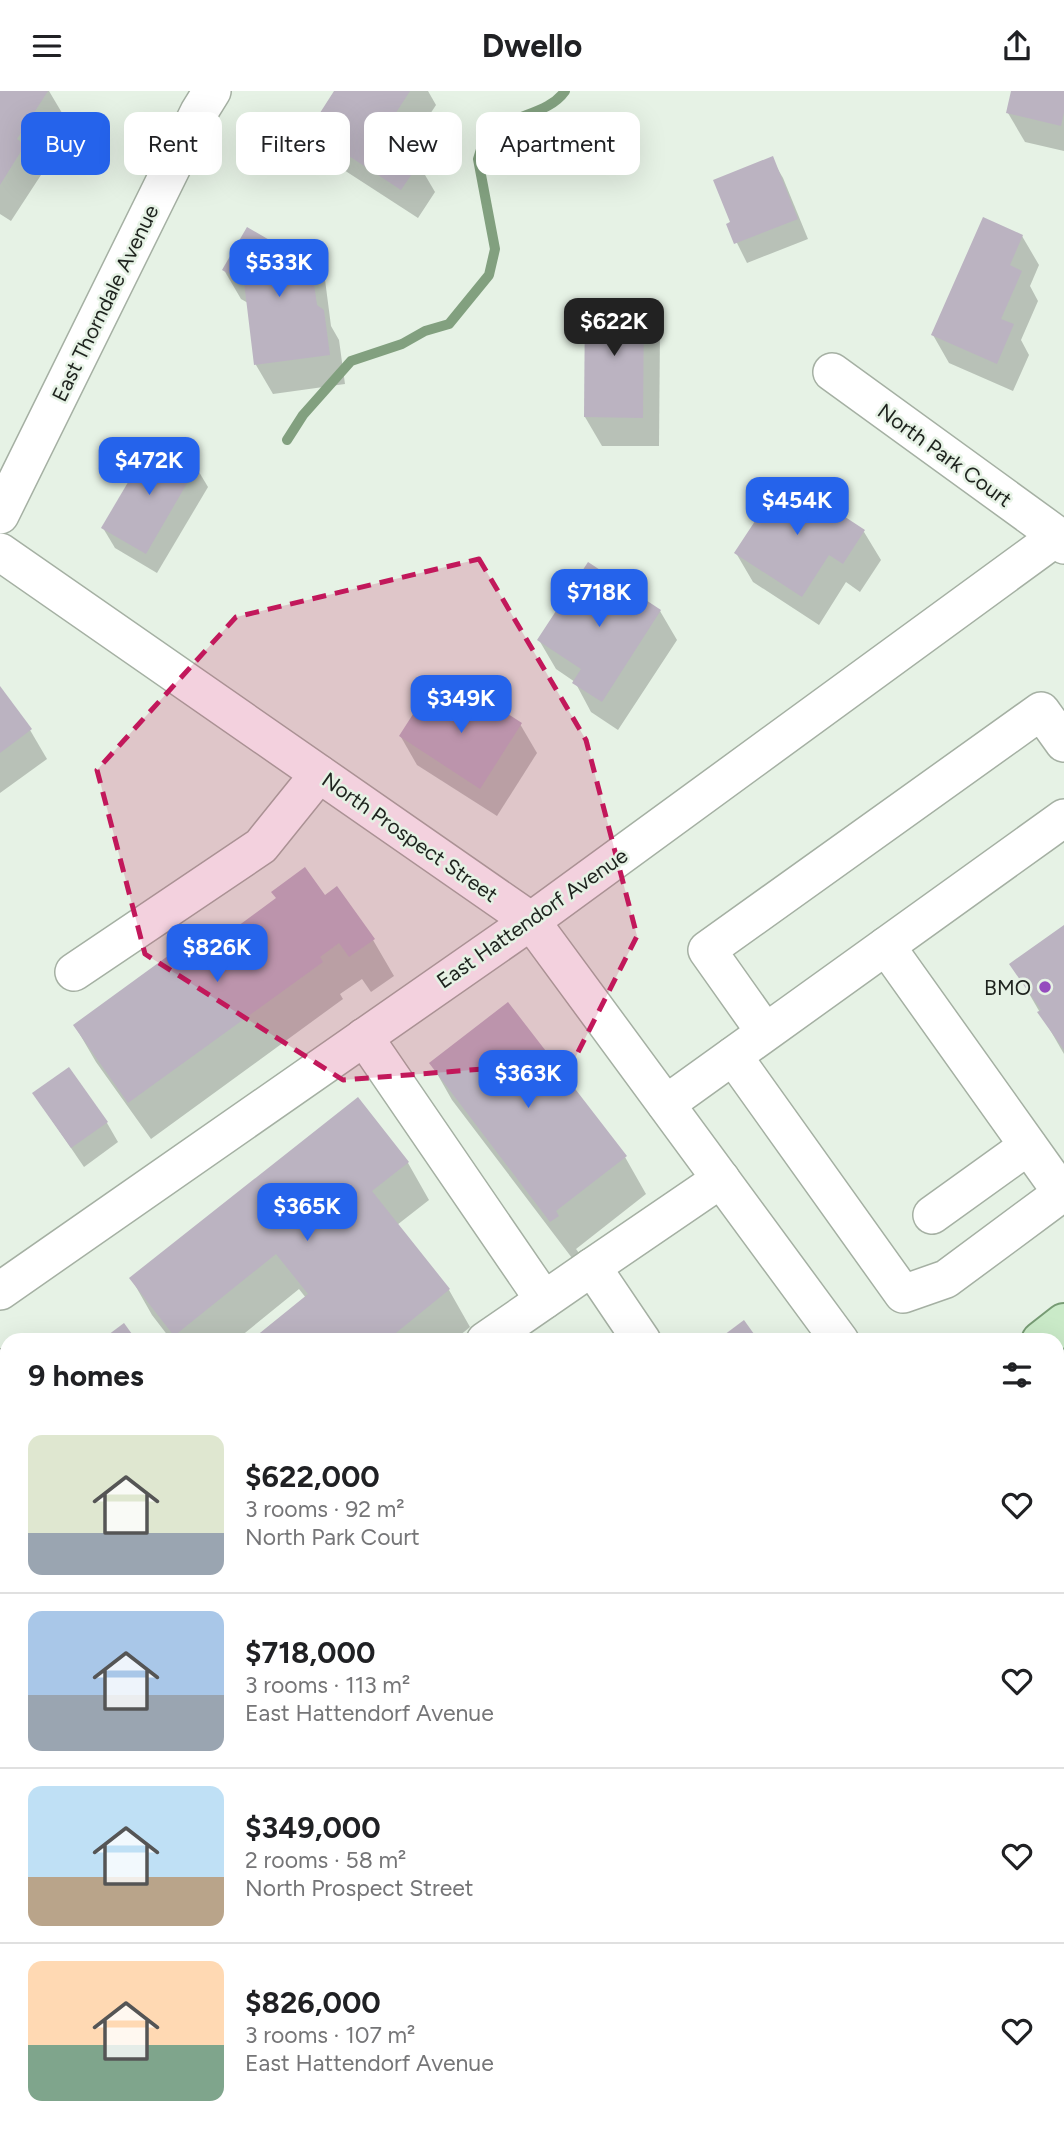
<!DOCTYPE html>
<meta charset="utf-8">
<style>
body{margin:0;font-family:Figtree,sans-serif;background:#f2f2f2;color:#202124;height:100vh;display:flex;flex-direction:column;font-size:26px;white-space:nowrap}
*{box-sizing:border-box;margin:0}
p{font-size:23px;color:#757577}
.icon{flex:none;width:38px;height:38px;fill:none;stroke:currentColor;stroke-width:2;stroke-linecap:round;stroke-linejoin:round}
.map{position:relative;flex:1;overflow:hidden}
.drawer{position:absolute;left:0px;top:1242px;width:1064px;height:800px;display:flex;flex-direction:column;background:#fff;border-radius:21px 21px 0 0;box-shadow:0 7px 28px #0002}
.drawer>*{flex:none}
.banner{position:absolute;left:21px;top:21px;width:700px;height:63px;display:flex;gap:14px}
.price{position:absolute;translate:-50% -60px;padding:0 16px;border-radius:14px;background:#2563eb;color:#fff;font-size:23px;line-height:46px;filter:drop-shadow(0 2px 4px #0008)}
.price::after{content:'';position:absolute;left:50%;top:42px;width:21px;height:16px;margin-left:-10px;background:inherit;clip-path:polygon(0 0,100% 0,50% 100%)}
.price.active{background:#222;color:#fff}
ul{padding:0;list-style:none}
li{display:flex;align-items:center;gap:21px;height:175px;padding:0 28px}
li+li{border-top:2px solid #e0e0e0}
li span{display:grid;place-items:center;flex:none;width:196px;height:140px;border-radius:14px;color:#555}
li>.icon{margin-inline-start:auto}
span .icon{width:84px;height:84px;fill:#fffc;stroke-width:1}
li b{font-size:30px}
h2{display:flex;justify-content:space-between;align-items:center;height:84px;padding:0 28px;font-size:30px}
.chip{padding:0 24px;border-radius:14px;background:#fff;box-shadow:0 7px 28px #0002;font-size:24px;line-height:63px}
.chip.active{background:#2563eb;color:#fff}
header{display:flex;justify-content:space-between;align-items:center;height:91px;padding:0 28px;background:#fff;font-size:32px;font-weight:700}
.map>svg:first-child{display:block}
.built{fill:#d7e8d5}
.shadow{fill:#0003}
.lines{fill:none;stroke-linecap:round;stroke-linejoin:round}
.stream{stroke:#82a07f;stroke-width:10}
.building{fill:#bbb3c1}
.minor-tunnel{stroke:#bec9bd;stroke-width:37;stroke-dasharray:37 18;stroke-linecap:butt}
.minor-casing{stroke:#a5b0a3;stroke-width:40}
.major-casing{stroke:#779b74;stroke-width:42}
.minor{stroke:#fff;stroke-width:37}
.major{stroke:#caeac8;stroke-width:38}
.rail-casing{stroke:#333833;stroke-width:8}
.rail{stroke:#e6f2e5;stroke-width:5;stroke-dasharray:16;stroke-linecap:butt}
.marked{fill:#c2185b;fill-opacity:0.2;stroke:#c2185b;stroke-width:5;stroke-dasharray:14 9;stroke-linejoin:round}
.poi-dot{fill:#954cbe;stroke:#e6f2e5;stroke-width:2.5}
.labels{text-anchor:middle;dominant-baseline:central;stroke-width:5;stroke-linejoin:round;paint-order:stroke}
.street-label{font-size:21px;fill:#1e231e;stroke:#e6f2e5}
.poi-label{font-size:21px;fill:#1e231e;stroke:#e6f2e5;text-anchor:end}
</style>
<header><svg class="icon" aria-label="menu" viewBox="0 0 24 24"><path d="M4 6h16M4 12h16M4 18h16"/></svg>Dwello<svg class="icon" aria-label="share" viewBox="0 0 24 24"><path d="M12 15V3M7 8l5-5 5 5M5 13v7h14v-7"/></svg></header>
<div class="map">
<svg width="1064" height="2042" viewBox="0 0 1064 2042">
<rect width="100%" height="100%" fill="#e6f2e5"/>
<!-- built -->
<g class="built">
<path d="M1064,1282V1511L1057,1517V1287Z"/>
<path d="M1057,2012L1064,2019V2042H781L787,2035H1057Z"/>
<path d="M28,2035H470L463,2042H19Z"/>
</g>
<!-- shadow -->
<g class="shadow">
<path d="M0,0H49L65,27L35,74L41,84L11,130L0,123Z"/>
<path d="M336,0H428L436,14L404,63L418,72L435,101L418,127L327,68L311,39Z"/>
<path d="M1013,0H1064V60L1025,51L1008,22Z"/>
<path d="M772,68L783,87L808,148L747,172L728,134Z"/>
<path d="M1022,145L1039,174L1030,195L1038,210L1021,249L1029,264L1013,300L949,272L933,244Z"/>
<path d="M307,152L324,181L331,235L339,249L345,293L273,303L256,274L248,212L241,208L224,179L277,156Z"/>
<path d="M643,210L660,239L659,355H602L585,326Z"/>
<path d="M196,376L208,396L157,482L115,457L103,437Z"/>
<path d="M864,441L881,469L860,501L846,491L819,534L753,491L736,462Z"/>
<path d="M660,520L677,549L618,639L591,621L575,591L556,578L539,549Z"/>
<path d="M0,598L30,639L47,668L0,702Z"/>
<path d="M479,628L520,633L537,662L497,725L417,674L401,646Z"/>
<path d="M325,806L373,849L394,885L371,901L362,888L340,903L343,908L151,1048L96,971L75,935L219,851L277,808Z"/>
<path d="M1064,836V963L1012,873Z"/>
<path d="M508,913L625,1066L646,1103L576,1158L579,1162L572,1167L452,1009L431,972Z"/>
<path d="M34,1003L107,1032L118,1051L84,1076Z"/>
<path d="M358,1009L408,1072L429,1109L397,1134L449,1199L470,1236L453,1250H252L306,1207L299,1198L235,1250H172L152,1224L131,1187Z"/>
<path d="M1057,1392L1064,1399V1507L1057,1513Z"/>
<path d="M0,1727L7,1737V1954L0,1959Z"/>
<path d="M1064,1862V1975L1057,1968V1868Z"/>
<path d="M179,2035H379L372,2042H172Z"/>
<path d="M869,2035H1025L1029,2042H862Z"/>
</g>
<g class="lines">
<!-- stream -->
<path class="stream" d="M287,349L303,324L351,270L402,253L425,240L449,233L489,184L495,158L478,68C489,20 543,31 565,0"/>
</g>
<!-- building -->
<g class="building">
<path d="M0,0H48L17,48L25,54L0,94Z"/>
<path d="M334,0H410L381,45L420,71L401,99L309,39Z"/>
<path d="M1011,0H1064V21L1061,35L1006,22Z"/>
<path d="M773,65L798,128L734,153L726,133L730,131L713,89Z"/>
<path d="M983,126L1023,144L1010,174L1022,180L1001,228L1014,233L997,273L931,244Z"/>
<path d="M247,136L278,154L308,150L317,214L324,219L330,264L254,274L244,191L222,179Z"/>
<path d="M585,208H644L643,327L584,326Z"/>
<path d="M153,349L197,375L146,463L101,437Z"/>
<path d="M784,386L865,439L843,473L829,464L802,506L734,462Z"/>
<path d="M588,471L661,519L602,611L572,592L581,578L537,549Z"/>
<path d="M0,595L32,638L0,662Z"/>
<path d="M431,595L478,625L488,610L522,632L480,698L399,645Z"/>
<path d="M305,776L325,804L337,795L375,848L349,866L339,852L320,866L323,871L128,1012L73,934L209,835L219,849L276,807L271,801Z"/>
<path d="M1064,834V959L1037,921L1041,919L1009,873Z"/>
<path d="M508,911L627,1065L556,1120L559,1125L550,1131L429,972Z"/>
<path d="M69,976L108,1031L71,1057L32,1002Z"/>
<path d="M358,1006L409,1071L372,1100L450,1198L386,1250H250L308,1203L276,1163L174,1245L129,1187Z"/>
<path d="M744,1229L759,1250H716Z"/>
<path d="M124,1232L137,1250H100Z"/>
<path d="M1057,1389L1064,1397V1437L1057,1444Z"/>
<path d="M1057,1448L1064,1456V1463L1057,1470Z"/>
<path d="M0,1723L7,1733V1886L0,1891Z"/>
<path d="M1064,1859V1948L1059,1952L1057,1865Z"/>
<path d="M177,2035H327L317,2042H170Z"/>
<path d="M866,2035H983L980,2039L978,2036L971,2042H859Z"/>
</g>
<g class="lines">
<!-- minor-tunnel -->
<path class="minor-tunnel" d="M0,1583L7,1579"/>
<!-- minor casing -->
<g class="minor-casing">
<g id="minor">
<path d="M832,281L1058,445L1064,454"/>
<path d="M0,424L199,21L212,0"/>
<path d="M0,461L531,830L840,1250"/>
<path d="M74,881L261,755L319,683"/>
<path d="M765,941L707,859L1041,620L1064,652"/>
<path d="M364,946L544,1209"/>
<path d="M733,965L903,1203L946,1188L1062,1102L886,855"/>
<path d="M666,1013L1064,727"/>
<path d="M932,1124L1028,1055"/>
<path d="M592,1176L721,1088"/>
<path d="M0,1200L531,830L1058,445"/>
<path d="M485,1250L592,1176L642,1250"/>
<path d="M0,1277L7,1287"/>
<path d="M1057,1497L1064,1490"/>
<path d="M1057,1590L1064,1595"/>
<path d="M1057,1775L1064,1768"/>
<path d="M0,1997L7,2031"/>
<path d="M1057,1998L1064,1989"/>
<path d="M108,2042L117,2035"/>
<path d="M355,2042L364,2035"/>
<path d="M724,2042L730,2035"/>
<path d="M1019,2042L1025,2035"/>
</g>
</g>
<!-- major casing -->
<g class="major-casing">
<g id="major">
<path d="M1041,1250L1064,1232"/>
<path d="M0,1987L7,1982"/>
</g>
</g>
<!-- minor -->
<use href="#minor" class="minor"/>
<!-- major -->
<use href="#major" class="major"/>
<!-- rail casing -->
<g class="rail-casing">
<g id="rail">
<path d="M1057,1552L1064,1546"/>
<path d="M1057,1583L1064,1576"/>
<path d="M530,2042L538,2035"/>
<path d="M563,2042L570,2035"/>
</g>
</g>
<!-- rail -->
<use href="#rail" class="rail"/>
</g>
<!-- marked area -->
<path class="marked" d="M479,468L586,649L637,845L573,971L343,989L145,863L97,679L236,526Z"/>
<!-- markers -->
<circle class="poi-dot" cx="1045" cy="896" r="7"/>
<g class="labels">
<!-- street labels -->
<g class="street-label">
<text transform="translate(105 212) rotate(-64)">East Thorndale Avenue</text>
<text transform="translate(945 364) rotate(36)">North Park Court</text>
<text transform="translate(410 746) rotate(35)">North Prospect Street</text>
<text transform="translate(532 827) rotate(-35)">East Hattendorf Avenue</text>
</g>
<!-- poi labels -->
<g class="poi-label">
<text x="1031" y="896">BMO</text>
</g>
</g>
</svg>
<b class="price" style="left:279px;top:208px">$533K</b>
<b class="price active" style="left:614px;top:267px">$622K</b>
<b class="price" style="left:149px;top:406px">$472K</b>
<b class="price" style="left:797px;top:446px">$454K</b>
<b class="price" style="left:599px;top:538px">$718K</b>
<b class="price" style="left:461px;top:644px">$349K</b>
<b class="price" style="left:217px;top:893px">$826K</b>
<b class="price" style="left:528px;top:1019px">$363K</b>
<b class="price" style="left:307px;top:1152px">$365K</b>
<div class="banner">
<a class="chip active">Buy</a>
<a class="chip">Rent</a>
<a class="chip">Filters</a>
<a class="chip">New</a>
<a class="chip">Apartment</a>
</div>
<section class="drawer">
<h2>9 homes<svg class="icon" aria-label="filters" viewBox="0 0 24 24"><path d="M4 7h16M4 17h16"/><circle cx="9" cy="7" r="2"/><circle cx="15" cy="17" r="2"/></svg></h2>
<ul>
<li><span style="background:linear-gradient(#dfe7d0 70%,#9aa5b1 0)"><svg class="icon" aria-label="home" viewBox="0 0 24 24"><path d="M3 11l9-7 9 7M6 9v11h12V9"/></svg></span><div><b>$622,000</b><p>3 rooms · 92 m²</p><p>North Park Court</p></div><svg class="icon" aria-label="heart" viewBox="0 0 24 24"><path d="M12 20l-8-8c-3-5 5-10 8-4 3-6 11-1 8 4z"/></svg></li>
<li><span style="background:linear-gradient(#a9c7e8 60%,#9aa5b1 0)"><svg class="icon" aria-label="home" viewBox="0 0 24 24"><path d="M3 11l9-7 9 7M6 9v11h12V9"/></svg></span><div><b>$718,000</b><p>3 rooms · 113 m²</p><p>East Hattendorf Avenue</p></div><svg class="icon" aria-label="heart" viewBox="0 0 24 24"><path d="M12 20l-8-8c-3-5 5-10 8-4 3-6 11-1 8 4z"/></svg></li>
<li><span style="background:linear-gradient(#bfe0f5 65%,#b9a48a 0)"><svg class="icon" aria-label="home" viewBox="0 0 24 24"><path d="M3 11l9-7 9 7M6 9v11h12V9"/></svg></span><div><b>$349,000</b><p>2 rooms · 58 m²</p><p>North Prospect Street</p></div><svg class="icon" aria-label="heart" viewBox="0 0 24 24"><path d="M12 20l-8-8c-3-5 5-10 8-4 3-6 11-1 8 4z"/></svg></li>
<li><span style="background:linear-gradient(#ffd9b3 60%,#7fa58c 0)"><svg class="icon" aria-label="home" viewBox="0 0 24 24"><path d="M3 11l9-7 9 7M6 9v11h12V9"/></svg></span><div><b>$826,000</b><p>3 rooms · 107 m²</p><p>East Hattendorf Avenue</p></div><svg class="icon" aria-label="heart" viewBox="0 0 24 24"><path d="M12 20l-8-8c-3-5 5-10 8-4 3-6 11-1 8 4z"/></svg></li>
</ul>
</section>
</div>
